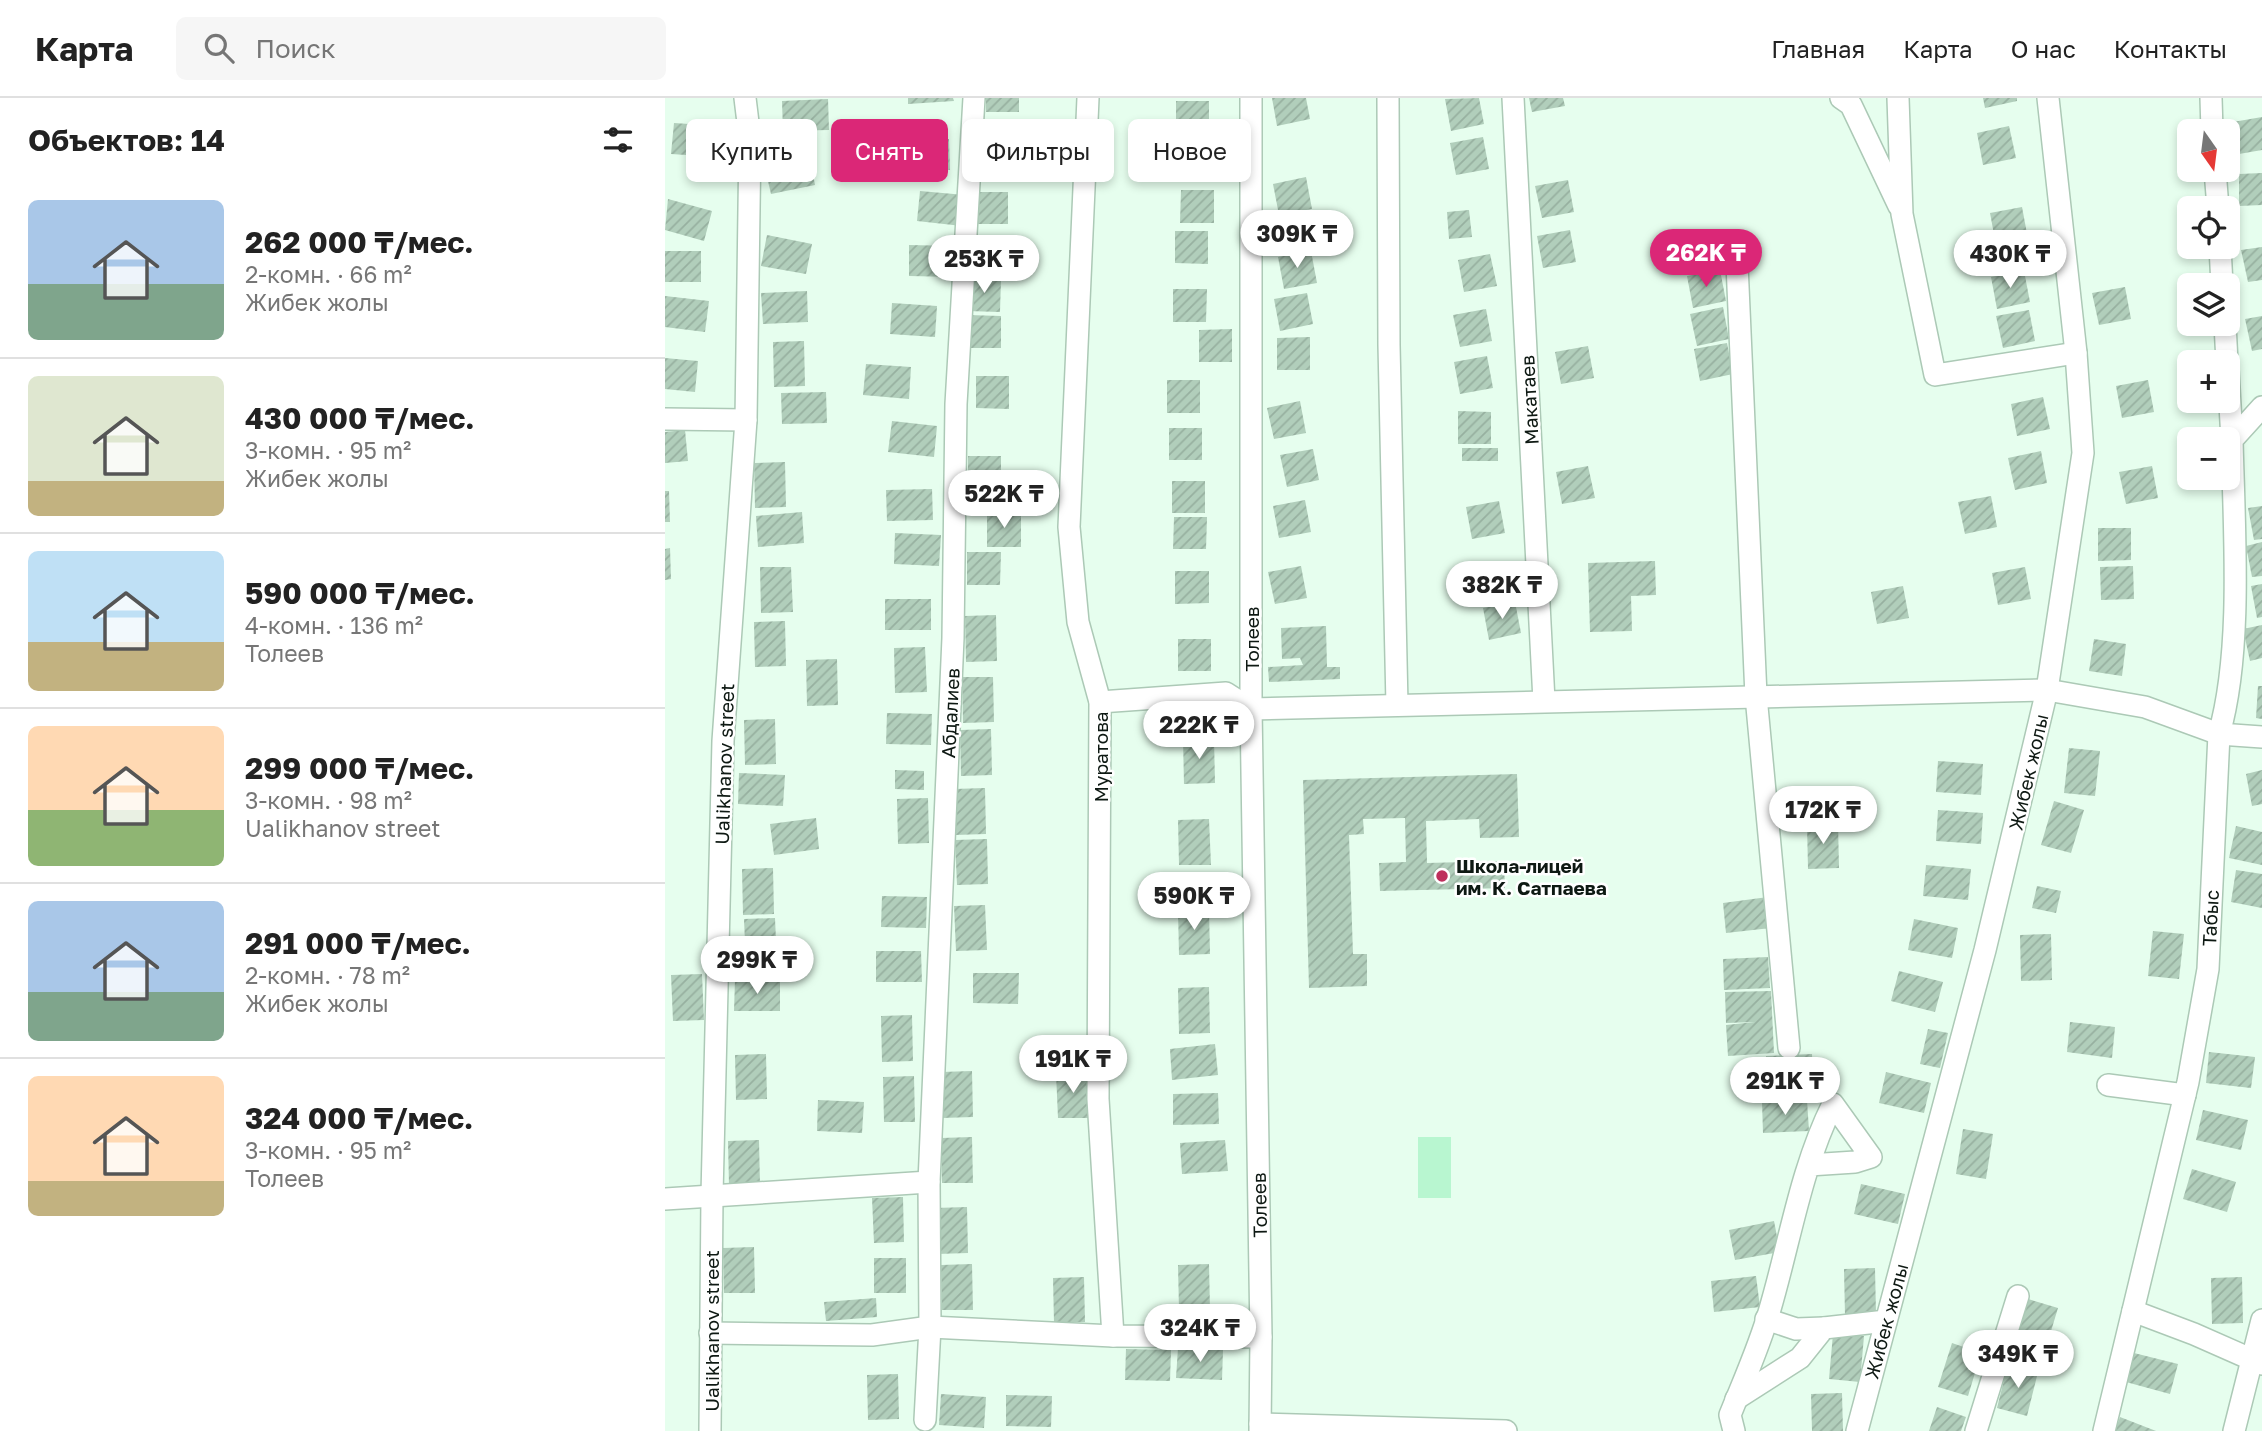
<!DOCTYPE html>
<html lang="ru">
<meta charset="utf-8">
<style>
body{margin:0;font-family:"Golos Text",sans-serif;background:#f6f6f6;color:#222;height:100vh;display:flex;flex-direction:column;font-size:26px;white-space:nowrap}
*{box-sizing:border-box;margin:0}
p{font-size:23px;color:#767676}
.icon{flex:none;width:38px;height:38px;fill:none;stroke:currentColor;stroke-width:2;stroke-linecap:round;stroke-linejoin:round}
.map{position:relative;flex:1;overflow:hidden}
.side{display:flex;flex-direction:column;background:#fff;width:665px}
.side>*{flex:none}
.hud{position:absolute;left:21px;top:21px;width:665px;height:63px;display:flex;gap:14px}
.needle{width:46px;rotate:166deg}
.controls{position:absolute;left:1512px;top:21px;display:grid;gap:14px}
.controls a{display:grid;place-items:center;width:63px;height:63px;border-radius:10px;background:#fff;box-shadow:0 4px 10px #0003;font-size:35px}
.price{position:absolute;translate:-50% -60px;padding:0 16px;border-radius:24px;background:#fff;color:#222;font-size:23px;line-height:46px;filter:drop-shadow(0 2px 4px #0008)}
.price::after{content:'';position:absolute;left:50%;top:42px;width:21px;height:16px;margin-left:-10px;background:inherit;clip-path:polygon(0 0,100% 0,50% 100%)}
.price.active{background:#db2777;color:#fff}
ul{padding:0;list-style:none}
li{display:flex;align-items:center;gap:21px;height:175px;padding:0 28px}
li+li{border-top:2px solid #e0e0e0}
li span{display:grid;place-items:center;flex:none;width:196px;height:140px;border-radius:10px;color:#555}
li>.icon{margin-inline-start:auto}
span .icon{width:84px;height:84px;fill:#fffc;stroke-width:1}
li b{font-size:30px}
h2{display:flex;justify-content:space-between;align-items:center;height:84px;padding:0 28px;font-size:30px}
.chip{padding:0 24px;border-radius:10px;background:#fff;box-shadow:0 4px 10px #0003;font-size:24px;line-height:63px}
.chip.active{background:#db2777;color:#fff}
header{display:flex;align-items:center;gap:42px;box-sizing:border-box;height:98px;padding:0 35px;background:#fff;border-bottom:2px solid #e0e0e0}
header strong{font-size:33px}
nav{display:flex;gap:38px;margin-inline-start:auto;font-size:24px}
.search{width:490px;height:63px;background:#f6f6f6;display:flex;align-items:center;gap:18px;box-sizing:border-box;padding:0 24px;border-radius:10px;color:#767676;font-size:26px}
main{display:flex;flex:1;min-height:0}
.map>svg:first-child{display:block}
.garden{fill:#b8f6d0}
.building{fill:url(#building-hatch)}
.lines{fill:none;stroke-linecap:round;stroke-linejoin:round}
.minor-casing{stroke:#acc9b6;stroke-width:24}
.minor{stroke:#fff;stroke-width:21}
.poi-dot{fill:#be2f5c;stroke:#fff;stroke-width:2.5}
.labels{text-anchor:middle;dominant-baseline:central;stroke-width:5;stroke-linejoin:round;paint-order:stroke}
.street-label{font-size:19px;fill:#0e1913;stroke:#fff}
.poi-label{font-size:19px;font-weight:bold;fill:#0e1913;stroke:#fff;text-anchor:start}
</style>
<header>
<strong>Карта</strong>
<div class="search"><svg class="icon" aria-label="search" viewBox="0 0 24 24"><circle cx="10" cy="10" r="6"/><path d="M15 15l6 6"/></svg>Поиск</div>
<nav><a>Главная</a><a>Карта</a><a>О нас</a><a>Контакты</a></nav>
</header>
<main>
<section class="side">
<h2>Объектов: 14<svg class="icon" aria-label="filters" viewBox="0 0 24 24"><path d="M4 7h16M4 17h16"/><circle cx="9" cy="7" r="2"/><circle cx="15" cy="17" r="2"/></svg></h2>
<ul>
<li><span style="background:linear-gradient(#a9c7e8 60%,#7fa58c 0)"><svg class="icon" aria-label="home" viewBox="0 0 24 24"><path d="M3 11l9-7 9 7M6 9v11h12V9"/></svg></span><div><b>262 000 ₸/мес.</b><p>2-комн. · 66 m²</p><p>Жибек жолы</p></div></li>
<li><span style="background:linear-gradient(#dfe7d0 75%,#c2b280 0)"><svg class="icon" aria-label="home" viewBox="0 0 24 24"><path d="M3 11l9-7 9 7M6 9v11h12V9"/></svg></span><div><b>430 000 ₸/мес.</b><p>3-комн. · 95 m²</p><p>Жибек жолы</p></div></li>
<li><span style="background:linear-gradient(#bfe0f5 65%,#c2b280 0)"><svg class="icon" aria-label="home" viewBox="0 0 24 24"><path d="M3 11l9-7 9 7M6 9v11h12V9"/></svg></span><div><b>590 000 ₸/мес.</b><p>4-комн. · 136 m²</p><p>Толеев</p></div></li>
<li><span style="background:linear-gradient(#ffd9b3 60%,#8fb573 0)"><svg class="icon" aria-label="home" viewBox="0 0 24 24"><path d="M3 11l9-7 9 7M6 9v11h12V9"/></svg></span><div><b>299 000 ₸/мес.</b><p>3-комн. · 98 m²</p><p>Ualikhanov street</p></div></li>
<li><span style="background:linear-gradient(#a9c7e8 65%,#7fa58c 0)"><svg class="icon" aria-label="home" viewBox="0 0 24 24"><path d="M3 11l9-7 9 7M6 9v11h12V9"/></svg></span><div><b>291 000 ₸/мес.</b><p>2-комн. · 78 m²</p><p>Жибек жолы</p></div></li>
<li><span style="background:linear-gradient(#ffd9b3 75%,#c2b280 0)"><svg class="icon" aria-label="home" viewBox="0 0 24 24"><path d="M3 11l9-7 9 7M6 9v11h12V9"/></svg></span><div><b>324 000 ₸/мес.</b><p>3-комн. · 95 m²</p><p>Толеев</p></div></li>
</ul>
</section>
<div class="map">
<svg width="1597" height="1333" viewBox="0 0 1597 1333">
<defs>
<pattern id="building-hatch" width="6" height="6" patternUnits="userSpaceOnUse" patternTransform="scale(1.75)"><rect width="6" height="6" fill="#b1cebb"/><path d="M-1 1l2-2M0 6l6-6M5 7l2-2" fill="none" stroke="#97b0a0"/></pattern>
</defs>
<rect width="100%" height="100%" fill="#e6feee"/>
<!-- garden -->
<rect class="garden" x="753" y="1039" width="33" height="61"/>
<!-- building -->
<g class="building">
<path d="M243,0H288L289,3L243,6Z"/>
<rect x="321" y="0" width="33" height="14"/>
<path d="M607,0H641L645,21L612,28Z"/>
<path d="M814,0L819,26L786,33L780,1Z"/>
<path d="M864,0H898L900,8L867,14Z"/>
<path d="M1318,0H1352V3L1320,10Z"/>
<path d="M163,1L164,32L118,33L117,3Z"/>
<rect x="511" y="3" width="33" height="32"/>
<path d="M1597,19V52L1574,56L1568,24Z"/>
<path d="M9,25L54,28L52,59L6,56Z"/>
<path d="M1344,28L1351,60L1318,67L1312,35Z"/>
<path d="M818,39L824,71L791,77L785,45Z"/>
<path d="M284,41L285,72L239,73L238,42Z"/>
<path d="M317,45H351L350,77H317Z"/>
<path d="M519,51H552V84H518Z"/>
<path d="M144,56L150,87L106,96L99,66Z"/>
<path d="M1597,75V107L1574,108V76Z"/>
<path d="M641,79L647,111L614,117L608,86Z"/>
<path d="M903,82L909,114L877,120L870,88Z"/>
<path d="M516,92H549V125H515Z"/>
<path d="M255,93L300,97L297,128L252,123Z"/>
<rect x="310" y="94" width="33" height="32"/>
<path d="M3,101L47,113L39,143L0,132Z"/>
<path d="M1357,109L1363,141L1331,147L1325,115Z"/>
<path d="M804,112L807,139L784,141L782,114Z"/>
<path d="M905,132L911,164L878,170L872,138Z"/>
<path d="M510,133H543V166L510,165Z"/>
<path d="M102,137L147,146L141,176L96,168Z"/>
<path d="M244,147L290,148L289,179L244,178Z"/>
<path d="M1597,149V182L1583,184L1576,152Z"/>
<rect x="0" y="153" width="36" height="31"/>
<path d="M646,153L652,185L619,191L613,159Z"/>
<path d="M825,156L832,188L799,194L793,162Z"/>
<path d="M1055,172L1061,203L1028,210L1022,178Z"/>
<path d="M1359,173L1365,204L1332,211L1326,179Z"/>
<path d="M302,181H336L335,214L302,213Z"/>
<path d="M1460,189L1466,221L1434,227L1427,195Z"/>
<path d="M508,191H542L541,224H508Z"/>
<path d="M142,193L143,224L98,226L96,195Z"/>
<path d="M642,195L648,226L615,233L609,201Z"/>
<path d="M0,198L44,203L40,234L0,229Z"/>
<path d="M227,205L272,208L270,239L225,236Z"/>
<path d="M1058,209L1064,241L1032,248L1025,216Z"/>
<path d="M821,211L827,243L795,249L788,217Z"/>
<path d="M1364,212L1370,243L1338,250L1331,218Z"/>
<path d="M303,217L336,218V250H302Z"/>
<path d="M1597,218V251L1587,253L1580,221Z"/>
<path d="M567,231V264H534V232Z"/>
<path d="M645,239V272H612V240Z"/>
<path d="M139,243L140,288L109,289L108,244Z"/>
<path d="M1062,245L1068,276L1035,283L1029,251Z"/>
<path d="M923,248L929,280L896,286L890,254Z"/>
<path d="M822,258L828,290L795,296L789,264Z"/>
<path d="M0,260L33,263L30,294L0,291Z"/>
<path d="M201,266L246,269L244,301L198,297Z"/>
<path d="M311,278H344V311L311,310Z"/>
<rect x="502" y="282" width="33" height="33"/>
<path d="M1483,282L1489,314L1457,320L1451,288Z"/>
<path d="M161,294L162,325L117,326L116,295Z"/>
<path d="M1378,299L1385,331L1352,338L1346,306Z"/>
<path d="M635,303L641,335L609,341L602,310Z"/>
<path d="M793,313L826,314V346H793Z"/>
<path d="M227,323L272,328L269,359L223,354Z"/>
<rect x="504" y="330" width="33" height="32"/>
<path d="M20,332L23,363L0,365V334Z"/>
<rect x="797" y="350" width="36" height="13"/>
<path d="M648,351L654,382L622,389L615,357Z"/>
<path d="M1376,353L1382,385L1350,392L1343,360Z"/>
<rect x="303" y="358" width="33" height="33"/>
<path d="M120,364L121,409L90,410L89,365Z"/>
<path d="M923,368L930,400L897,406L891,374Z"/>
<path d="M1487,368L1493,400L1461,406L1454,374Z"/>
<rect x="507" y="383" width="33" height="32"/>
<path d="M267,391L268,422L222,423L221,392Z"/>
<path d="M0,393H4L5,424H0Z"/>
<path d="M1326,398L1332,429L1300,436L1293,404Z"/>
<path d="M640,402L646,434L614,440L608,408Z"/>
<path d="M834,403L840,435L807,441L801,409Z"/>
<path d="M1597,408V441L1589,442L1583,410Z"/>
<path d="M137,414L139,445L93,449L91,418Z"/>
<rect x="322" y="416" width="34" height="33"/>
<path d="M509,419H542L541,451H508Z"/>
<path d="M1433,430H1466V462L1433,463Z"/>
<path d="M230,435L276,437L274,468L229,466Z"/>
<path d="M1597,444V478L1587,479L1581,448Z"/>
<path d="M5,450L6,481L0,482V451Z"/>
<path d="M302,454H336L335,487H302Z"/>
<path d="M990,463L991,497L966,498L967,533L925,534L923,465Z"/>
<path d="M636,468L642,500L610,506L603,474Z"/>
<path d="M1468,468L1469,501L1436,502L1435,469Z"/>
<path d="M95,469H126L128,514L96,515Z"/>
<path d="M1360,469L1366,501L1333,507L1327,475Z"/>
<path d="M510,473H544V505L510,506Z"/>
<path d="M1597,486V519L1592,520L1586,488Z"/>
<path d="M1238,488L1244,520L1212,526L1206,494Z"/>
<rect x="220" y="501" width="46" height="31"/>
<path d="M850,504L856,535L824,542L818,510Z"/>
<path d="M331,517L332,563L301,564L300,518Z"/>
<path d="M120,523L121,568L90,569L89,524Z"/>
<path d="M1597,527V560L1585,563L1578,531Z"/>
<path d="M661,528L662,569H675V581L604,584L603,569L638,567L635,560L617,561L616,530Z"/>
<rect x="513" y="541" width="33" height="32"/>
<path d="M1429,541L1461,546L1457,578L1424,573Z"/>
<path d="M260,549L262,594L230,595L229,550Z"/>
<path d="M172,561L173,607L142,608L141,562Z"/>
<path d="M297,579H328L329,624L298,625Z"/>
<path d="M1593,588H1597V621L1591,620Z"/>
<path d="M222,615L267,616L266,647L221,646Z"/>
<path d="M110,621L111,666L80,667L79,622Z"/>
<path d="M326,631L327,677L296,678L295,632Z"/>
<path d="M518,640H549L550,685L519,686Z"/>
<path d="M1404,650L1435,653L1430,698L1399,695Z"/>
<path d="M1273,663L1318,666L1316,697L1271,694Z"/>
<path d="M230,672L259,673V692L230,691Z"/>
<path d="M1597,672V706L1587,708L1581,676Z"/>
<path d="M74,675L120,677L118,708L73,706Z"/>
<path d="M852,676L854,739L815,740L814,721L761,723L762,765L839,763L840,790L715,793L714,765L741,764L740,720L698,721L699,736L684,737L688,856H702V888L644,890L638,682Z"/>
<path d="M320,690L321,736L290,737L289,691Z"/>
<path d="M263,700L264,745L233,746L232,701Z"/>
<path d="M1389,703L1419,712L1406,755L1376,747Z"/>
<path d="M1273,712L1318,715L1316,746L1271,743Z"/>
<path d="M151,720L154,751L109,757L105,726Z"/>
<path d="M544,721L546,767H514L513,722Z"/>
<path d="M1173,725L1174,770L1143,771L1142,726Z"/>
<path d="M1571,728L1597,734V767L1564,760Z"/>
<path d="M322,741L323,786L292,787L290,742Z"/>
<path d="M1261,767L1306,771L1303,802L1258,798Z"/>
<path d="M108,770L109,816L78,817L77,771Z"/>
<path d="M1571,772L1597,776V810L1566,804Z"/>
<path d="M1372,788L1396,793L1391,815L1367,810Z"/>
<path d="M217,798L262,799L261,830L216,829Z"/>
<path d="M1103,799L1106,830L1061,835L1058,805Z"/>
<path d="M320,807L322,852L291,853L289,808Z"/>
<path d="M544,811L545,856L514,857L513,812Z"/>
<path d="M110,820L112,866L81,867L79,821Z"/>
<path d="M1249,821L1293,830L1287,860L1243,852Z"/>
<path d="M1488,833L1519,836L1514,881L1483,878Z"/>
<path d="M1386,836L1387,882L1356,883L1355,837Z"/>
<path d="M211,853H256L257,884H211Z"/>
<path d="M1103,859L1105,890L1059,892L1058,861Z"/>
<path d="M1234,873L1278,884L1270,914L1226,903Z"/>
<path d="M308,875H354L353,906L308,905Z"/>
<path d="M37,876L39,922L8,923L6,877Z"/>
<path d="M70,882H115V913H69Z"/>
<path d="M544,889L545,935L514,936L513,890Z"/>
<path d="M1106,893L1109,955L1063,958L1061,927L1090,924L1061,925L1060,894Z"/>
<path d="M247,917L248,963L217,964L216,918Z"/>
<path d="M1405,924L1450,929L1447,960L1402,954Z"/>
<path d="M1263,931L1283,935L1275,970L1255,966Z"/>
<path d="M550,946L553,977L507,982L505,951Z"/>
<path d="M1544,954L1590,959L1586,990L1541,985Z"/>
<path d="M101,956L102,1001L71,1002L70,957Z"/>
<path d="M1147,956L1148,987L1102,989L1101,958Z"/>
<path d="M307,973L308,1019L277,1020L276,974Z"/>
<path d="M423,974L424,1020H393L391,975Z"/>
<path d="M1221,974L1266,985L1259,1015L1214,1005Z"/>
<path d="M249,978L250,1024H219L218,979Z"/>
<path d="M553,995L554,1026L508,1027V996Z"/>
<path d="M153,1002L199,1004L197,1035L152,1033Z"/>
<path d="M1142,1002L1144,1033L1098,1035L1097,1004Z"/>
<path d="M1538,1012L1583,1022L1576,1052L1531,1042Z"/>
<path d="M1298,1031L1328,1036L1321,1081L1291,1076Z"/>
<path d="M307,1039L308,1085H277L276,1040Z"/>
<path d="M94,1042L95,1088H64L63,1043Z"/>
<path d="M560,1042L563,1073L517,1076L515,1045Z"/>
<path d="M1527,1071L1571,1084L1562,1114L1518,1101Z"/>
<path d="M1196,1086L1240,1096L1233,1126L1189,1116Z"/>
<path d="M238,1099L239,1144L209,1145L207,1100Z"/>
<path d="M302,1109L303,1155L272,1156L270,1110Z"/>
<path d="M1109,1123L1115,1154L1070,1162L1064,1132Z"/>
<path d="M89,1149L90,1195H59L58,1150Z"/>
<rect x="209" y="1160" width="32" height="35"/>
<path d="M307,1166L308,1212H277L276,1167Z"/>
<path d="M544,1166L545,1212H514L513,1167Z"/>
<path d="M1210,1170L1211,1216L1180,1217L1179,1171Z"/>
<path d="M1091,1178L1095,1209L1049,1214L1046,1183Z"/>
<path d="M419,1179L420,1224L389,1225L388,1180Z"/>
<path d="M1577,1179L1578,1225L1547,1226L1546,1180Z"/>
<path d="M211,1200L212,1219L161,1223L159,1204Z"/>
<path d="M1363,1201L1393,1210L1380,1253L1350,1245Z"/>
<path d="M1168,1236L1199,1238L1195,1284L1164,1281Z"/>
<path d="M1287,1245L1316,1255L1303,1298L1273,1289Z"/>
<path d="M513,1250L558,1252L557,1282L511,1280Z"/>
<path d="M461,1251L506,1252L505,1283L460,1282Z"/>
<path d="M1469,1255L1513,1266L1505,1296L1461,1284Z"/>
<path d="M1343,1266L1373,1274L1362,1318L1332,1310Z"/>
<path d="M233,1276L234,1321L203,1322L202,1277Z"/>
<path d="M1177,1295L1178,1333H1147L1146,1296Z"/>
<path d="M276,1296L321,1299L319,1330L274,1327Z"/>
<path d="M341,1297L387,1298L386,1329L341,1328Z"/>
<path d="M1272,1309L1301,1319L1296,1333H1264Z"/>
<path d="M1455,1319L1491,1333H1450Z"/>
</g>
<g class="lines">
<!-- minor casing -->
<g class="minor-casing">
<g id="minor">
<path d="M423,0L404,429L413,524L435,604L433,1001L448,1238"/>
<path d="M586,0V611L596,1239L595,1333"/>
<path d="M723,0L724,247L732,607"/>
<path d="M848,0L879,603"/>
<path d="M1176,0L1186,7L1234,108"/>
<path d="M1233,0L1237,116L1270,277L1411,255"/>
<path d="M1546,0L1547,33"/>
<path d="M1550,72L1553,110"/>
<path d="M1555,149L1557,187"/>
<path d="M1072,166L1091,598L1124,950"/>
<path d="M1560,226L1562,264"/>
<path d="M1563,272L1567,342"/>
<path d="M0,321L81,322"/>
<path d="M435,604L561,595L586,611L1382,592L1480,609L1554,636L1597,639"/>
<path d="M1443,987L1520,997"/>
<path d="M0,1101L264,1084"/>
<path d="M1468,1213L1529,1236L1597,1266"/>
<path d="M1101,1221L1131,1231L1159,1230"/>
<path d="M45,1235L207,1237L265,1229L448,1238L596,1239"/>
<path d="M1071,1301L1135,1260L1159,1230L1221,1223"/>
<path d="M260,1322L265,1229L264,1084L288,540L291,306L309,0"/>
<path d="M595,1326L841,1333"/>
<path d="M45,1333L47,1097L58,643L81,322L85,41L80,0"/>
<path d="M1069,1333L1065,1317C1079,1282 1095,1247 1105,1211C1125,1143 1136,1070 1168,1006L1206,1059L1190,1064L1144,1067"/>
<path d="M1192,1333L1320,852L1382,592L1418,355L1411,255L1383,0"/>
<path d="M1311,1333L1353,1198"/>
<path d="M1439,1333L1523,984L1543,871L1554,636C1578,552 1569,430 1567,342L1597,309"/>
<path d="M1569,1333L1597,1222"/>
</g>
</g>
<!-- minor -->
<use href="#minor" class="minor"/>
</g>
<!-- markers -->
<circle class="poi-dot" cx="777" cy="778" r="7"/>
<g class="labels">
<!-- street labels -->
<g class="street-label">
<text transform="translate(864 302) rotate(-93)">Макатаев</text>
<text transform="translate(586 541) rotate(-90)">Толеев</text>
<text transform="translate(285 615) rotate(-87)">Абдалиев</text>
<text transform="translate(435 659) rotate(-90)">Муратова</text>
<text transform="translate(59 666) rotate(-88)">Ualikhanov street</text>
<text transform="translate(1363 674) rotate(-77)">Жибек жолы</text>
<text transform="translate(1545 820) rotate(-87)">Табыс</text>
<text transform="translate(594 1107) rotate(-91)">Толеев</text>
<text transform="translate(1221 1223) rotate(-75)">Жибек жолы</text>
<text transform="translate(46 1233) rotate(-90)">Ualikhanov street</text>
</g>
<!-- poi labels -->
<g class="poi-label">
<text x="791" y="767">Школа-лицей<tspan x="791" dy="22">им. К. Сатпаева</tspan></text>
</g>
</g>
</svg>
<div class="controls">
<a><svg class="needle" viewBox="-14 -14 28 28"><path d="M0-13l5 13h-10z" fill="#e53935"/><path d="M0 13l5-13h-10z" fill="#767676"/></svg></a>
<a><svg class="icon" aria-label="locate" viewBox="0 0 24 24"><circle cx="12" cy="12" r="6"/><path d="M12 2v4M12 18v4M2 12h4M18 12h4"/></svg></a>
<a><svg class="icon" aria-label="layers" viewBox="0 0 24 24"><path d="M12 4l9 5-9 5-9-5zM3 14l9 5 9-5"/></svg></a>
<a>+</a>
<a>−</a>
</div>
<b class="price" style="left:632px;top:172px">309K ₸</b>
<b class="price active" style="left:1041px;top:191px">262K ₸</b>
<b class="price" style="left:1345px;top:192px">430K ₸</b>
<b class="price" style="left:319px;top:197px">253K ₸</b>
<b class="price" style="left:339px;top:432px">522K ₸</b>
<b class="price" style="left:837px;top:523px">382K ₸</b>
<b class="price" style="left:534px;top:663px">222K ₸</b>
<b class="price" style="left:1158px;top:748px">172K ₸</b>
<b class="price" style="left:529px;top:834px">590K ₸</b>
<b class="price" style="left:92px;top:898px">299K ₸</b>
<b class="price" style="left:408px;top:997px">191K ₸</b>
<b class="price" style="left:1120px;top:1019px">291K ₸</b>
<b class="price" style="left:535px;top:1266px">324K ₸</b>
<b class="price" style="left:1353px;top:1292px">349K ₸</b>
<div class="hud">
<a class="chip">Купить</a>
<a class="chip active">Снять</a>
<a class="chip">Фильтры</a>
<a class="chip">Новое</a>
</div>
</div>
</main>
